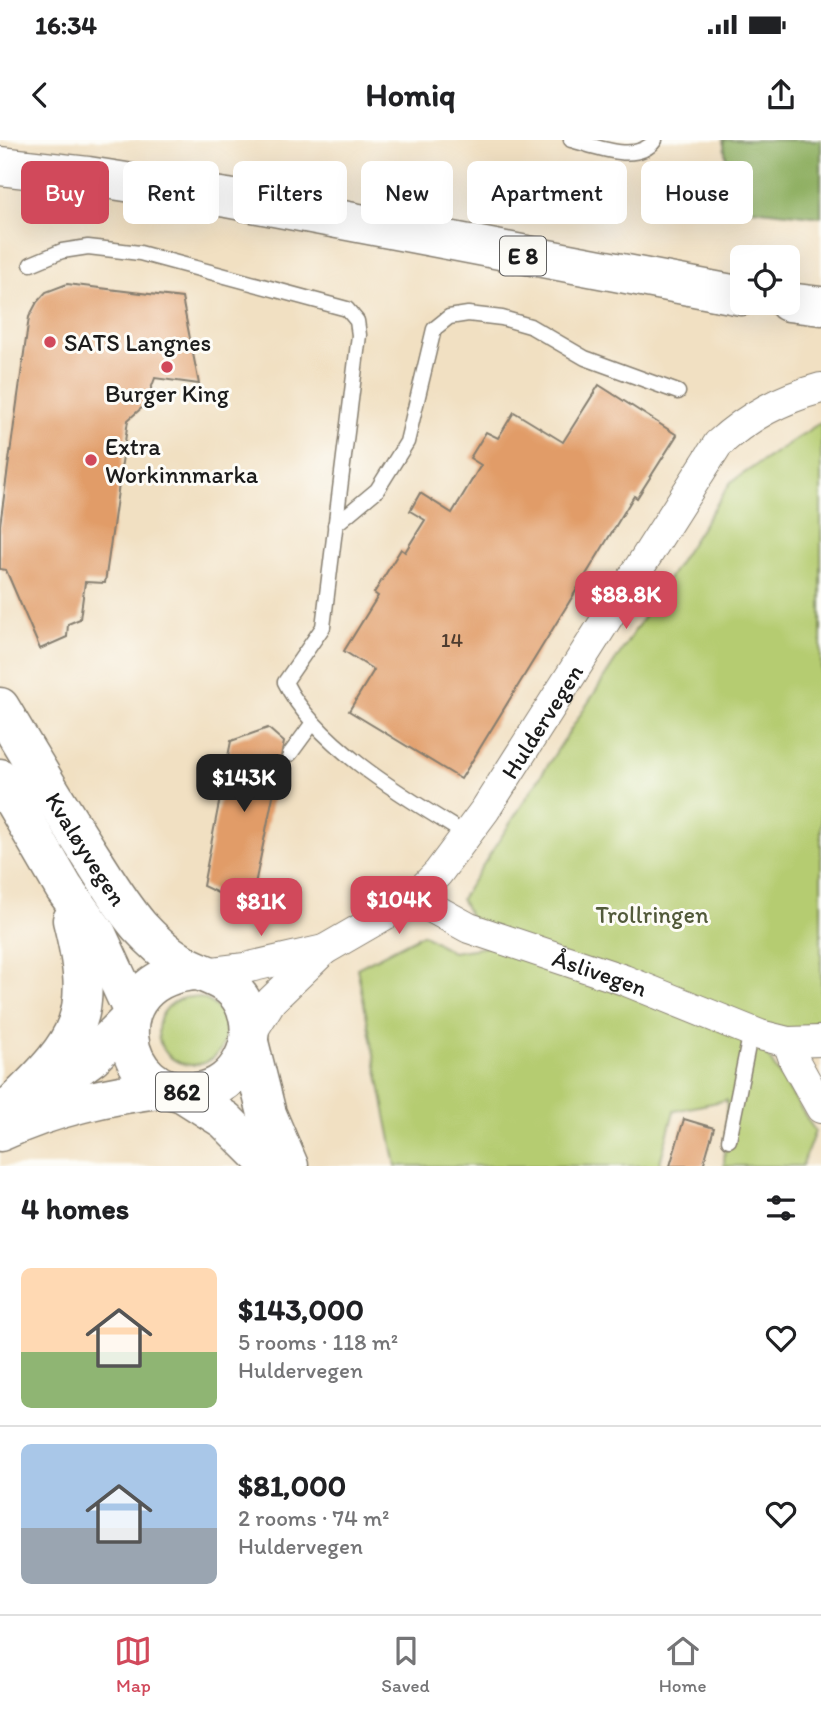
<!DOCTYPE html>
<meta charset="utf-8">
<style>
body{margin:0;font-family:Itim,sans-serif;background:#f2f2f2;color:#202124;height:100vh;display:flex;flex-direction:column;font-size:26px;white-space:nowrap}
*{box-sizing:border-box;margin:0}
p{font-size:23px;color:#757577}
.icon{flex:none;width:38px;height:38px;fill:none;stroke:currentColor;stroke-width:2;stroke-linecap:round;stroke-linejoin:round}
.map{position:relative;height:1026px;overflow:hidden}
.details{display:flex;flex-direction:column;background:#fff;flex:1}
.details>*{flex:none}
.top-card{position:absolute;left:21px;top:21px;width:780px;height:63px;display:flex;gap:14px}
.controls{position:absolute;left:730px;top:105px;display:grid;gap:14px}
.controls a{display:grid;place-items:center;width:70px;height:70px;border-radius:10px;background:#fff;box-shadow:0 7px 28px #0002;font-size:35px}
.price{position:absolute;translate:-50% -60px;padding:0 16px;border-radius:14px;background:#d1495b;color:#fff;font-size:23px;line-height:46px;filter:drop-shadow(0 2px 4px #0008)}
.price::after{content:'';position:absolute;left:50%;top:42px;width:21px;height:16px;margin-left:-10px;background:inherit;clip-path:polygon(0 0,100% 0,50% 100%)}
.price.current{background:#222;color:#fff}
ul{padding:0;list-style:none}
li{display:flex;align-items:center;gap:21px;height:175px;padding:0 21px}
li+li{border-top:2px solid #e0e0e0}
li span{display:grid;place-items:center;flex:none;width:196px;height:140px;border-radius:10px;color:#555}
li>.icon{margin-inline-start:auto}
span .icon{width:84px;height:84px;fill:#fffc;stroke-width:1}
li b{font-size:30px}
h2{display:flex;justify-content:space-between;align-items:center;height:84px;padding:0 21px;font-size:30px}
.pill{padding:0 24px;border-radius:10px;background:#fff;box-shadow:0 7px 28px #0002;font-size:24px;line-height:63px}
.pill.current{background:#d1495b;color:#fff}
.status{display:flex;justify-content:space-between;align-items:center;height:49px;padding:0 35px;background:#fff;direction:ltr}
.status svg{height:19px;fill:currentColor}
header{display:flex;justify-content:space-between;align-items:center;height:91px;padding:0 21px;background:#fff;font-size:32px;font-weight:700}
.menu{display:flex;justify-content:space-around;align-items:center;height:98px;border-top:2px solid #e0e0e0;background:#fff;font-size:19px;color:#757577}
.menu a{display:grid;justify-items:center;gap:4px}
.menu .current{color:#d1495b}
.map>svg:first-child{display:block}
.green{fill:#b5cc71;stroke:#687446;stroke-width:2}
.forest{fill:#90b063;stroke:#566640;stroke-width:2}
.building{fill:#e19c67}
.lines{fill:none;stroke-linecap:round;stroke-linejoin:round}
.service-casing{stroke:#867e6f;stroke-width:17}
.minor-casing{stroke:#867e6f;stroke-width:32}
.primary-casing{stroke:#867e6f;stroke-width:41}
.trunk-casing{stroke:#867e6f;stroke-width:41}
.service{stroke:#fff;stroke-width:14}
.minor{stroke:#fff;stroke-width:30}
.primary{stroke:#fff;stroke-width:38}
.trunk{stroke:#fff;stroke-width:38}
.poi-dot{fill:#d1495b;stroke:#fdfcf7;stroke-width:2.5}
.labels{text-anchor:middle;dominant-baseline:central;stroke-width:6;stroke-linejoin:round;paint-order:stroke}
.number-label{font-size:21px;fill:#4d3c2f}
.shield{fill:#fdfcf7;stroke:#605f5e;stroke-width:2}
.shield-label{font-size:23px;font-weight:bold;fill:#1c1c1c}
.poi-label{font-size:24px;fill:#1c1c1c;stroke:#fdfcf7;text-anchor:start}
.street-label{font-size:24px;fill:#1c1c1c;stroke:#fdfcf7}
.park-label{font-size:24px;fill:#525a3a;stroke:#fdfcf7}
</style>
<div class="status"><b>16:34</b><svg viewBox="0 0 49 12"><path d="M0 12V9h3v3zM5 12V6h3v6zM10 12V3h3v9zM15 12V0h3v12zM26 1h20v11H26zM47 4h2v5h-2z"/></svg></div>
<header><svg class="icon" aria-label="back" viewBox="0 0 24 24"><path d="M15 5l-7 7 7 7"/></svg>Homiq<svg class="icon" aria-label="share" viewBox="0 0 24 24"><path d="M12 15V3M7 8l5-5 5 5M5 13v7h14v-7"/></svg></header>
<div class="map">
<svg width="821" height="1026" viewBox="0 0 821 1026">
<rect width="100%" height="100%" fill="#fdfcf7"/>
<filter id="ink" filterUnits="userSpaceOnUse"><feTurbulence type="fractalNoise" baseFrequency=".0143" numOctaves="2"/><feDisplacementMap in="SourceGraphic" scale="14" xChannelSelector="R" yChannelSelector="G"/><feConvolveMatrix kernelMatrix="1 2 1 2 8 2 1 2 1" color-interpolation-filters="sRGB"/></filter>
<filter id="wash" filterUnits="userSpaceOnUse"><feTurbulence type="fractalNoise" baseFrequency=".00686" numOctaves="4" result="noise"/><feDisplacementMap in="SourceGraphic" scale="28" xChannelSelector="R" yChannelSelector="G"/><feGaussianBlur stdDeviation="1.57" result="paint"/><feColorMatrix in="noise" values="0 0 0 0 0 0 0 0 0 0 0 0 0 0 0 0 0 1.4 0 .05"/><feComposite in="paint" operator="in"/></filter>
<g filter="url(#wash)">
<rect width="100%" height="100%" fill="#f1e0c2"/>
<!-- green -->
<g class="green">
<path d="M821,282V878L765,912L815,991L802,1026H724L727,960L674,971L659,1026H396L357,828L423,794L452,812L486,807L461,759L731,342Z"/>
<circle cx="192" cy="891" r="34"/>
</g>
<!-- forest -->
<path class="forest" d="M723,0H821V77L735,67Z"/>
<g id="blocks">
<!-- building -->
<g class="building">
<path d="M67,144L182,158L199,244L155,238L145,265L128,280L105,443L85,442L80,479L68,484L67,497L40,509L6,430L0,429V385L29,177L37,162L46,152Z"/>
<path d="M599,245L677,295L637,358L634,356L461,639L349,571L374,530L344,511L378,456L374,453L401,409L405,412L425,380L410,371L420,353L452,373L481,325L470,318L486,292L498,298L514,272L563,302Z"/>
<path d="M268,588L284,602L252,759L218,753L203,746L231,601Z"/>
<path d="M684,979L714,988L703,1026H670Z"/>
</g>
</g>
</g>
<g filter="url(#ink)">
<use href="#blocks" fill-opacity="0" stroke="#867e6f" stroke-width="2"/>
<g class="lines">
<!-- service casing -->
<g class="service-casing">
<g id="service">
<path d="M571,0C595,6 637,25 655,0"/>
<path d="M31,124L62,111L88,107L140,113L347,169L357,181L359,195L323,487L285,542C316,606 408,659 467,695"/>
<path d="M335,385L377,350L407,302L434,189L449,177L468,174L502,178L530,186L585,218L678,252"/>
<path d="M290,614L312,584"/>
<path d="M729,1000L751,891"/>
</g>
</g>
<!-- minor casing -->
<g class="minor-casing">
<g id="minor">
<path id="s1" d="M414,758L469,788L624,840L760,895L788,902L821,901"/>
<path d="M205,833L245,828L324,810"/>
<path id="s2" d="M250,895L271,861L324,810L414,758L438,733L485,670L718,304C749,276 781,259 821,248"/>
<path d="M788,902L795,922L821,968"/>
</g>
</g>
<!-- primary casing -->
<g class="primary-casing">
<g id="primary">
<path id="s3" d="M0,567C31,619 61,670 94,721C108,743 122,766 139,786C150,798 165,812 179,821C201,836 229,836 243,863C262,899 238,947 198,952C116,961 97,837 196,831"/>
<path d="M0,638L64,748L97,794L132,870"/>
<path d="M249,902L267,974L289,1026"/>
<path d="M48,949L92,917L129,880"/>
<path d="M181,952L225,980L271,1026"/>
<path d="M12,965C81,899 96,875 72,780"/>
<path d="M0,992C54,967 108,955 167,948"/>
</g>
</g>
<!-- trunk casing -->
<g class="trunk-casing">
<g id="trunk">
<path d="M0,26L88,36L227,58L742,156"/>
<path d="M788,162L821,166"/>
</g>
</g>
<!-- service -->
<use href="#service" class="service"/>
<!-- minor -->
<use href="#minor" class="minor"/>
<!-- primary -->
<use href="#primary" class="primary"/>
<!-- trunk -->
<use href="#trunk" class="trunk"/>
</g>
</g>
<!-- markers -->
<g class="poi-dot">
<circle cx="50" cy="202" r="7"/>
<circle cx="167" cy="227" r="7"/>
<circle cx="91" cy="320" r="7"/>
</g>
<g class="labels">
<!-- number labels -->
<g class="number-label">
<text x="452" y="499">14</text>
</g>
<!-- shield labels -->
<g class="shield">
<rect x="500" y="96.5" width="46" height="39" rx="5"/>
<rect x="156" y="932.5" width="52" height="39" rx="5"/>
</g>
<g class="shield-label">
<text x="523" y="116">E 8</text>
<text x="182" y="952">862</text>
</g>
<!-- poi labels -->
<g class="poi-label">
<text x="64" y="202">SATS Langnes</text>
<text x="167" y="253" text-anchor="middle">Burger King</text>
<text x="105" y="306">Extra<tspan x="105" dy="28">Workinnmarka</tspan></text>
</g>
<!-- street labels -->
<g class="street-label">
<text stroke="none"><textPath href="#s2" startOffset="436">Huldervegen</textPath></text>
<text stroke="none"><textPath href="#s3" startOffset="166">Kvaløyvegen</textPath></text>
<text stroke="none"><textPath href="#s1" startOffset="201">Åslivegen</textPath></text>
</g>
<!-- park labels -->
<g class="park-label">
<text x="652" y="774">Trollringen</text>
</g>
</g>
</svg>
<div class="controls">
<a><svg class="icon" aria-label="locate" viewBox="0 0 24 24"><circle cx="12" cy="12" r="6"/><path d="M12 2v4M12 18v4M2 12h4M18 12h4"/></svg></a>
</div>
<b class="price" style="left:626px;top:491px">$88.8K</b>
<b class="price current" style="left:244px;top:674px">$143K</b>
<b class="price" style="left:399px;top:796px">$104K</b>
<b class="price" style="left:261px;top:798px">$81K</b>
<div class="top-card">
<a class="pill current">Buy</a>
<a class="pill">Rent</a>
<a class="pill">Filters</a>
<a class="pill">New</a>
<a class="pill">Apartment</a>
<a class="pill">House</a>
</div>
</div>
<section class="details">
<h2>4 homes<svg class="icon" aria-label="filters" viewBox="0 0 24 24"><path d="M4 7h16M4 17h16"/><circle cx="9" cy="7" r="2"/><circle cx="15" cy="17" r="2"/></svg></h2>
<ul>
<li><span style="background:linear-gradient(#ffd9b3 60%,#8fb573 0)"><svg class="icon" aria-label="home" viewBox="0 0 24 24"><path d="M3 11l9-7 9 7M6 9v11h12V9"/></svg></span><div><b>$143,000</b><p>5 rooms · 118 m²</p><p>Huldervegen</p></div><svg class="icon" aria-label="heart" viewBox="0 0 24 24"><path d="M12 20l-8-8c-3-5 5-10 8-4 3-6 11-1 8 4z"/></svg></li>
<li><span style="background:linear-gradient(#a9c7e8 60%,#9aa5b1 0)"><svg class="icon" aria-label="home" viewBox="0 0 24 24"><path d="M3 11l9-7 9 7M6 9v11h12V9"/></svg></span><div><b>$81,000</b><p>2 rooms · 74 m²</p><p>Huldervegen</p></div><svg class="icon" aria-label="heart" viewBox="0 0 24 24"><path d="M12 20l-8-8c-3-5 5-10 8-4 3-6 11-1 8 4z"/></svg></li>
</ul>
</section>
<nav class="menu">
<a class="current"><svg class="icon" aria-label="map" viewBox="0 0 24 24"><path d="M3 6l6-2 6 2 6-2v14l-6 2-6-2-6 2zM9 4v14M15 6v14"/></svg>Map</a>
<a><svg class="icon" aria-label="saved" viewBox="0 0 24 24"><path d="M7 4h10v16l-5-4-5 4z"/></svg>Saved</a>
<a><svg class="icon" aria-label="home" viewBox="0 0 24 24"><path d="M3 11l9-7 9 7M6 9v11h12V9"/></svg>Home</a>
</nav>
